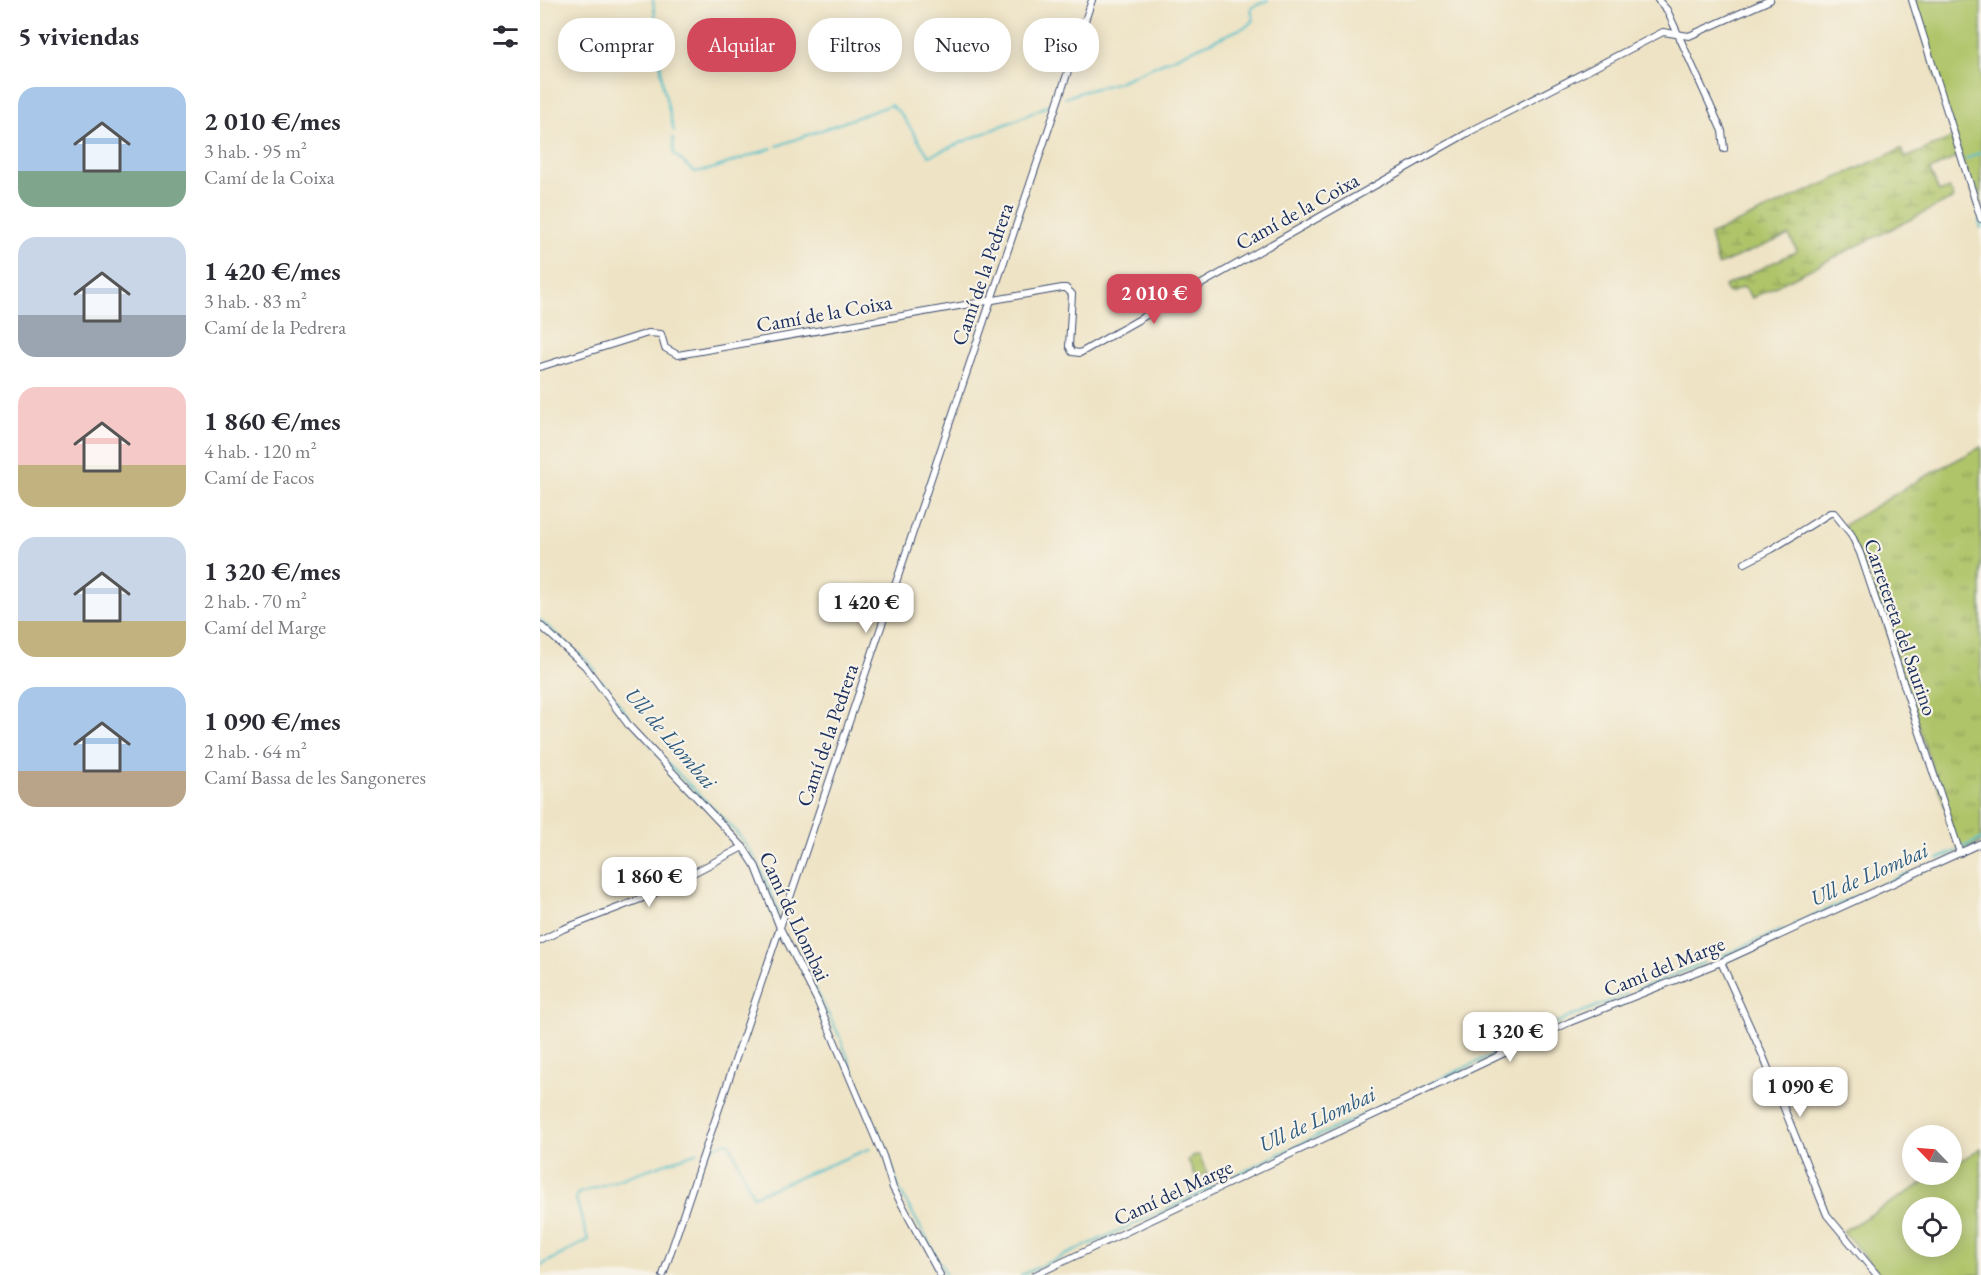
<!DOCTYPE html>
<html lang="es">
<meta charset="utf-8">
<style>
body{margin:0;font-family:"EB Garamond",serif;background:#f7f7f7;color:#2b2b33;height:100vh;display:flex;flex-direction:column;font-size:22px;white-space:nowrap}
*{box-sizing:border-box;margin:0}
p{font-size:20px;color:#7c7c81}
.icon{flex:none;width:33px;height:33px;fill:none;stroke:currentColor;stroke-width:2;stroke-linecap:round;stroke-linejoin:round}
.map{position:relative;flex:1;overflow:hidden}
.details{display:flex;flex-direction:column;background:#fff;width:540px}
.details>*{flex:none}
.hud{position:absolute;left:18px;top:18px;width:570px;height:54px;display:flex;gap:12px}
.needle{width:39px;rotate:295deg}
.tools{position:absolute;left:1362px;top:1125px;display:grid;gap:12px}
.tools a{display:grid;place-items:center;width:60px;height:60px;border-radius:50%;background:#fff;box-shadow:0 3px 15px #0003;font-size:30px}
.price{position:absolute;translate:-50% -51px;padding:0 14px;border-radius:12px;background:#fff;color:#222;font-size:20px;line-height:39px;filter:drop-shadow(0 2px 3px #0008)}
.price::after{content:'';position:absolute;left:50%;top:36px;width:18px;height:14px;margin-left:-9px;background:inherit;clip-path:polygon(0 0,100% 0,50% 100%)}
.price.on{background:#d1495b;color:#fff}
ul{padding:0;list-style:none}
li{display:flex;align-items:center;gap:18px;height:150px;padding:0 18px}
li span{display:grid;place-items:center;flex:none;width:168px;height:120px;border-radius:18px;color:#555}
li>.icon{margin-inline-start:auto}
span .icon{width:72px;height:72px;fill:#fffc;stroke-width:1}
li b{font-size:26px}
h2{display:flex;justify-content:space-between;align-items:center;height:72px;padding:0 18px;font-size:26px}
.tag{padding:0 21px;border-radius:24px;background:#fff;box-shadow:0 3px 15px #0003;font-size:21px;line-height:54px}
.tag.on{background:#d1495b;color:#fff}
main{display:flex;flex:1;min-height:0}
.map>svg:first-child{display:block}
.grass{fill:url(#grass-tufts);stroke:#657a64;stroke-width:1.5}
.wetland{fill:url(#wetland-marsh);stroke:#657a64;stroke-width:1.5}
.green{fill:#afc469;stroke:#657a64;stroke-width:1.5;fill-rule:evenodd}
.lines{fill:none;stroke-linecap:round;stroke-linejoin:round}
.stream{stroke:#52bfca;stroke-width:2}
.street-casing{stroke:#3b4a6d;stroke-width:8}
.street{stroke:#fff;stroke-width:6}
.labels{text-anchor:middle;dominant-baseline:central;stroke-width:4.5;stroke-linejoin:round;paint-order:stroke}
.street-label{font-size:21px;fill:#1b2f5e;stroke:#f7f3e8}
.water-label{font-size:22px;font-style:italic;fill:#2c5a7e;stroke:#f7f3e8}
</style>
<main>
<section class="details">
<h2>5 viviendas<svg class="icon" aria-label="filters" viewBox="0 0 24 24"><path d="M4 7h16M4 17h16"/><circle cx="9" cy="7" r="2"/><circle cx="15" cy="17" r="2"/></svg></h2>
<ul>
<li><span style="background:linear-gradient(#a9c7e8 70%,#7fa58c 0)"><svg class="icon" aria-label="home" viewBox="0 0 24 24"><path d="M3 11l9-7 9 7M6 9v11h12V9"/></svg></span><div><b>2 010 €/mes</b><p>3 hab. · 95 m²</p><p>Camí de la Coixa</p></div></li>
<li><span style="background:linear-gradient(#c9d6e8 65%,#9aa5b1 0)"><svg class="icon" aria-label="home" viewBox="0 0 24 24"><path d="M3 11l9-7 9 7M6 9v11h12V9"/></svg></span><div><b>1 420 €/mes</b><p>3 hab. · 83 m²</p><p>Camí de la Pedrera</p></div></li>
<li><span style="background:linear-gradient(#f6c9c9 65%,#c2b280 0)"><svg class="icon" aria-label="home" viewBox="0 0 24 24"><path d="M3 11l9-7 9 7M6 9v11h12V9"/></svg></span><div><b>1 860 €/mes</b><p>4 hab. · 120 m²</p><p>Camí de Facos</p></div></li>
<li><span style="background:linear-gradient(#c9d6e8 70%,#c2b280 0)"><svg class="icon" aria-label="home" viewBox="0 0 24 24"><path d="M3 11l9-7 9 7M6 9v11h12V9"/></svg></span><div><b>1 320 €/mes</b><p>2 hab. · 70 m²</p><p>Camí del Marge</p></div></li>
<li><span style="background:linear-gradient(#a9c7e8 70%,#b9a48a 0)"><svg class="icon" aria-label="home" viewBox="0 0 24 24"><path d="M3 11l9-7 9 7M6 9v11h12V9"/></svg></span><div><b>1 090 €/mes</b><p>2 hab. · 64 m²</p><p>Camí Bassa de les Sangoneres</p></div></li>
</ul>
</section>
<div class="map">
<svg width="1441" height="1275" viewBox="0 0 1441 1275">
<defs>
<pattern id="grass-tufts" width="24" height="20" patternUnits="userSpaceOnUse" patternTransform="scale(1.5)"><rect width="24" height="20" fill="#afc469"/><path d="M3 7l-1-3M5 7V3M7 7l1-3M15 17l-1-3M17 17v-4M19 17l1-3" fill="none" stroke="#8ea05a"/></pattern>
<pattern id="wetland-marsh" width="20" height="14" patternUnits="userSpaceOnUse" patternTransform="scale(1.5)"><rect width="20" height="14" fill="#afc469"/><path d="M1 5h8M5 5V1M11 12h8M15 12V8" fill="none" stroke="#8ea05a"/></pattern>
</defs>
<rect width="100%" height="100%" fill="#f7f3e8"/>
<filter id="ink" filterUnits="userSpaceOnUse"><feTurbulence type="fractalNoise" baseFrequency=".0167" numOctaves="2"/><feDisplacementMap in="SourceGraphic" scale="12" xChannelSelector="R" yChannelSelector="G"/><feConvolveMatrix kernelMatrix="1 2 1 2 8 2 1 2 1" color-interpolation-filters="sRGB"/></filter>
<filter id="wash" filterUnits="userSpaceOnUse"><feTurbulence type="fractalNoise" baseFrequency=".008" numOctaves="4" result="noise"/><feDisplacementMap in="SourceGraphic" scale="24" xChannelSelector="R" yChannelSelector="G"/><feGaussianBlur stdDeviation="1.35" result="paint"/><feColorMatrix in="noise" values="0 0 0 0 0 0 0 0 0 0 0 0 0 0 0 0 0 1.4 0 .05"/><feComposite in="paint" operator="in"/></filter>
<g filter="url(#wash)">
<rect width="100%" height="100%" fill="#eee3c5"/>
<!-- grass -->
<path class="grass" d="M1441,447V842L1420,853L1330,578L1304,525L1377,481Z"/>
<!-- wetland -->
<path class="wetland" d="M1413,137L1419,156L1390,170L1399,192L1409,188L1414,198L1212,298L1204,287L1190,293L1187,292L1185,286L1257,251L1249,235L1178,265L1170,235L1361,149L1366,158Z"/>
<!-- green -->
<g class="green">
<path d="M1372,0H1441V218Z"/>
<path d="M1441,1148V1275H1340L1303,1231L1397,1175L1412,1174V1166ZM1372,1208H1412V1246H1372Z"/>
<path d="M655,1155H659L667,1173L656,1178L648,1160Z"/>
</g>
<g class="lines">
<!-- stream -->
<g class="stream">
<path d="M113,0L123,86L134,131"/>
<path d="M525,98L541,92L576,83L707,26L713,20L711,8L728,0"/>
<path d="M133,138L134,154L154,172L172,169L232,148"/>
<path d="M237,146L351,105L361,114L389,156L483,117L511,104"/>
<path d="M1426,159L1441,152"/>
<path d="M1439,220L1441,228"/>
<path d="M0,620L47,661L56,671"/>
<path d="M61,679L96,727L118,753"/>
<path d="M126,762L180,815"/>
<path d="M182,817C213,847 224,873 239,913"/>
<path d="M1421,848L1441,839"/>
<path d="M1398,859L1416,851"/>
<path d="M1253,925L1368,873"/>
<path d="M256,952L300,1037"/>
<path d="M1173,960L1244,929"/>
<path d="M1096,990L1164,963"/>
<path d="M301,1040L325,1101"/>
<path d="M328,1108L349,1158L359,1189L398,1259"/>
<path d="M171,1148L187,1142L190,1144L213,1196L331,1148"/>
<path d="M400,1262L406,1275"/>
<path d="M0,1266L48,1240L36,1199L37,1194L158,1152"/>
<path d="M481,1275L634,1206L743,1152L935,1063L1013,1024L1087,994"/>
</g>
</g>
</g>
<g filter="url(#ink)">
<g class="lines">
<!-- street casing -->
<g class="street-casing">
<g id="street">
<path d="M1118,0L1127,10L1182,131L1184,149"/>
<path d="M1372,0L1441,219"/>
<path d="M0,367L108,333L121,334L125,348L138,355L522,288H526L532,294L529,346L532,352L540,353L931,131L1123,32L1149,36L1230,0"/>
<path d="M1205,563L1232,549L1290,513H1294L1311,534L1320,553L1420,853"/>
<path d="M0,625L45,666L90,727L203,847L216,867L240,928L277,1000L343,1156L353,1188L400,1275"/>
<path d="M0,941L23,929L111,895L203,847"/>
<path d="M1181,962L1223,1056L1287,1215L1337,1275"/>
<path d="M123,1275L552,0"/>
<path d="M495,1275L1030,1022L1181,962L1441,843"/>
</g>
</g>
<!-- street -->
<use href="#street" class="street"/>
</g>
</g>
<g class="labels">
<!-- street labels -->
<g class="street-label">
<text transform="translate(757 211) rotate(-29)">Camí de la Coixa</text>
<text transform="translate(442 274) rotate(-71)">Camí de la Pedrera</text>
<text transform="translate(284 313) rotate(-10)">Camí de la Coixa</text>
<text transform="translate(1361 627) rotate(71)">Carretereta del Saurino</text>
<text transform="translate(287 735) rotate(-71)">Camí de la Pedrera</text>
<text transform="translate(255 916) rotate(65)">Camí de Llombai</text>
<text transform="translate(1124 966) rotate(-22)">Camí del Marge</text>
<text transform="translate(633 1192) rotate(-25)">Camí del Marge</text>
</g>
<!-- water labels -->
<g class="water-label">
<text transform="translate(131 738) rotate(49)">Ull de Llombai</text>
<text transform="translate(1329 874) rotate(-24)">Ull de Llombai</text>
<text transform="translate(777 1119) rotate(-25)">Ull de Llombai</text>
</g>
</g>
</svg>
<div class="tools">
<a><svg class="needle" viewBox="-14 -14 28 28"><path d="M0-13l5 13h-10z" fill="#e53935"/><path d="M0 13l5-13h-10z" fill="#7c7c81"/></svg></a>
<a><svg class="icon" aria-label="locate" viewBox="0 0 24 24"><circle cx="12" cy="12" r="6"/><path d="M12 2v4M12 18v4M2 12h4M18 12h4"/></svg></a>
</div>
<b class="price on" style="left:614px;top:325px">2 010 €</b>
<b class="price" style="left:326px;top:634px">1 420 €</b>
<b class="price" style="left:109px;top:908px">1 860 €</b>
<b class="price" style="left:970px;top:1063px">1 320 €</b>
<b class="price" style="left:1260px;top:1118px">1 090 €</b>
<div class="hud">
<a class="tag">Comprar</a>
<a class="tag on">Alquilar</a>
<a class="tag">Filtros</a>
<a class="tag">Nuevo</a>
<a class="tag">Piso</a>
</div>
</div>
</main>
